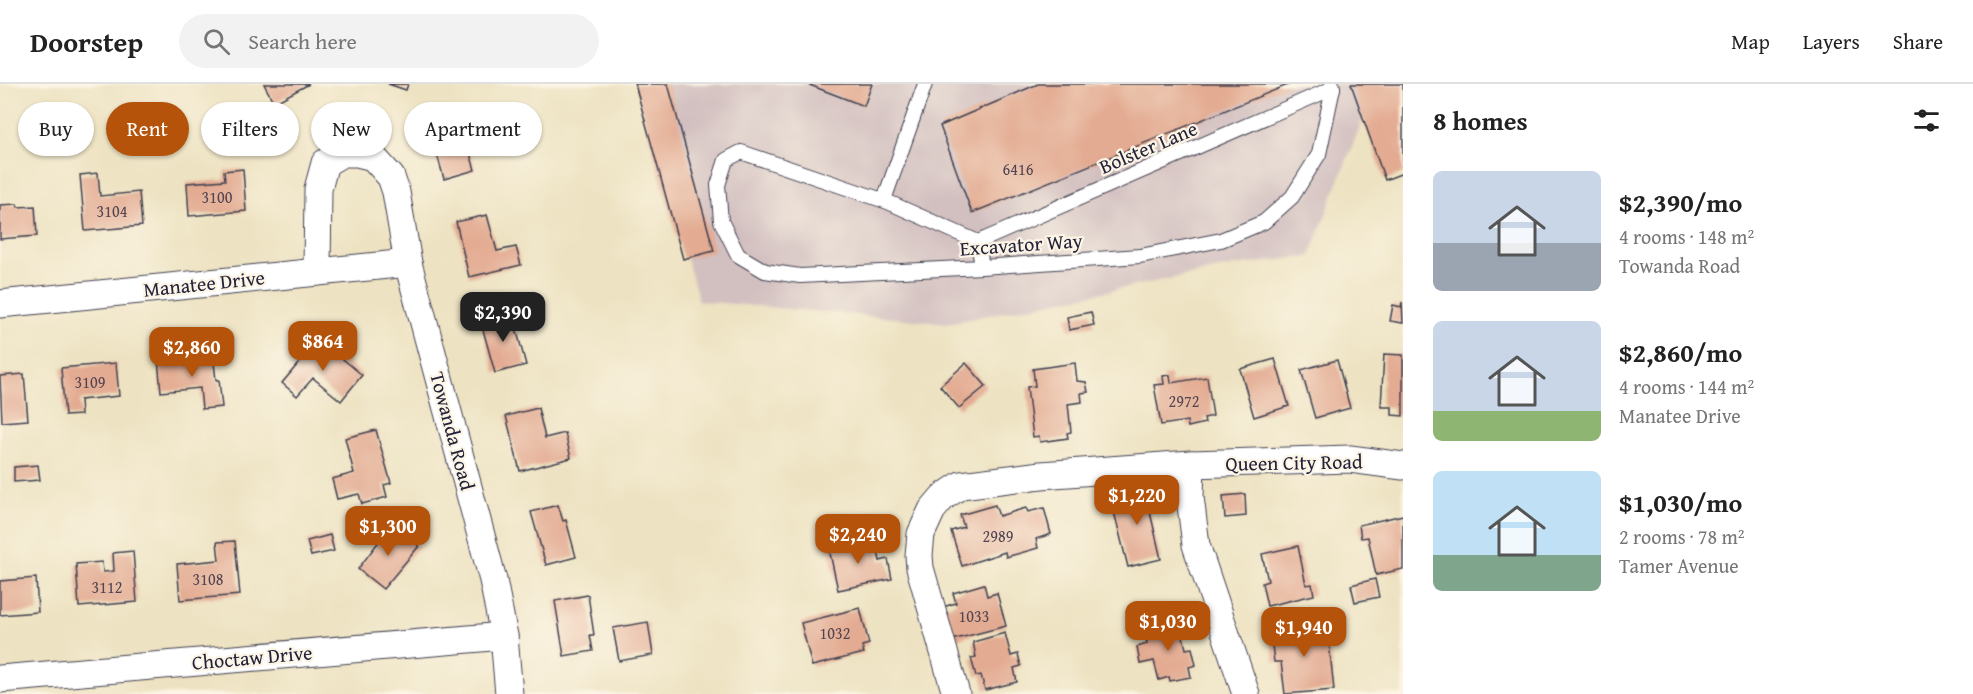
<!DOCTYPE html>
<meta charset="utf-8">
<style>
body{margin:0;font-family:"Gentium Book Plus",serif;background:#f2f2f2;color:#222;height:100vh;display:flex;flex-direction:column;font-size:22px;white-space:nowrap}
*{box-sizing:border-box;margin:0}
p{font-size:20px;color:#767676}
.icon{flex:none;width:33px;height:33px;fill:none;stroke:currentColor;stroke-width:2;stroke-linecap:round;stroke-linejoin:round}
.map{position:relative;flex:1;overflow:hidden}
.drawer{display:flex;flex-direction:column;background:#fff;width:570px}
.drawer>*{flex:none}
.hud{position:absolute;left:18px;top:18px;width:570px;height:54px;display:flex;gap:12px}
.price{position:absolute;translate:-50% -51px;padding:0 14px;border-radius:12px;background:#b45309;color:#fff;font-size:20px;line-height:39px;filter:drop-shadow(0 2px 3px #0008)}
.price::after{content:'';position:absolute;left:50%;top:36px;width:18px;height:14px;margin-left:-9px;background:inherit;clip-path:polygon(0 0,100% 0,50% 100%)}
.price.selected{background:#222;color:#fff}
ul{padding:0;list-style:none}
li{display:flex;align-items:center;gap:18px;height:150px;padding:0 30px}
li span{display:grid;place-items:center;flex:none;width:168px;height:120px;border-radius:9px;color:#555}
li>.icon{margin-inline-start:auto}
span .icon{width:72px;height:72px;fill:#fffc;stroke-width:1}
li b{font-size:26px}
h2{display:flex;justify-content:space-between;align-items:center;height:72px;padding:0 30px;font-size:26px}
.tag{padding:0 21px;border-radius:27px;background:#fff;box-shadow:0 2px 4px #0004;font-size:21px;line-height:54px}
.tag.selected{background:#b45309;color:#fff}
header{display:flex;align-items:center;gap:36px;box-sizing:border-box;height:84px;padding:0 30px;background:#fff;border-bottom:2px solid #e0e0e0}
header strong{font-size:28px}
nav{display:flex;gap:33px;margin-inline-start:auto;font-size:21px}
.search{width:420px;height:54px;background:#f2f2f2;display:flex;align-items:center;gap:15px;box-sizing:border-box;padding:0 21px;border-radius:33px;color:#767676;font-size:22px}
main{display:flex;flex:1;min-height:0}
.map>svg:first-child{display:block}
.industrial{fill:#d2bfc0}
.building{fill:#e3ab92}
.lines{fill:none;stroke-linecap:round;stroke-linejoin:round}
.lane-casing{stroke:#403f4f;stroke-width:16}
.street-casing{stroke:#403f4f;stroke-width:29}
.lane{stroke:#fff;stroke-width:14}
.street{stroke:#fff;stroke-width:27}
.labels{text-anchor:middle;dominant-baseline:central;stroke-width:4.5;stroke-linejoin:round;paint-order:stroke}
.number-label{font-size:16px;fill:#524451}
.street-label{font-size:20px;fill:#22223b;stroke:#fcf5e5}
</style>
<header>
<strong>Doorstep</strong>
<div class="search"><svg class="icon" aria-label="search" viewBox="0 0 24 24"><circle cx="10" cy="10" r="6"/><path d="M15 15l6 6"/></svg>Search here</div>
<nav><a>Map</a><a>Layers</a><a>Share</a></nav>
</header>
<main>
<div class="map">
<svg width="1403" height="610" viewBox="0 0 1403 610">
<rect width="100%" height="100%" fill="#fcf5e5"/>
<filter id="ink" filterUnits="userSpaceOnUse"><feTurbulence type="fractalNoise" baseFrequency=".0167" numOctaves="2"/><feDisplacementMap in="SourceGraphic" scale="12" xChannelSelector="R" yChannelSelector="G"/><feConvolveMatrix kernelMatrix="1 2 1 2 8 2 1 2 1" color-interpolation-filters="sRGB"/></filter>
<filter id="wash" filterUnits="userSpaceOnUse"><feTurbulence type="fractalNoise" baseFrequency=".008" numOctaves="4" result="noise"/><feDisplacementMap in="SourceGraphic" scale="24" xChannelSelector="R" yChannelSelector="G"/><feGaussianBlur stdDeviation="1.35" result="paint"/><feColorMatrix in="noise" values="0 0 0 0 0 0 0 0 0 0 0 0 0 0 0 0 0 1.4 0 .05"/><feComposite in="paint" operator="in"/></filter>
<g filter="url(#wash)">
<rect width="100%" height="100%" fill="#ede2c1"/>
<!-- industrial -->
<path class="industrial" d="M635,0H1376L1310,172L1234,182L948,239L699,217Z"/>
<g id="blocks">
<!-- building -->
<g class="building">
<path d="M264,0H309L274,19Z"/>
<path d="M388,0H408L406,6Z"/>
<path d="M635,0H668L714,167L683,175Z"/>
<path d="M807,0H872L864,22Z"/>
<path d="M1038,0H1290L972,129L940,42Z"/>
<path d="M1351,0H1403V89L1385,96Z"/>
<path d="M454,34L459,51L464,49L475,86L444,95L429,42Z"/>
<path d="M243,85L246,127L189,132L187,99L225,96L224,87Z"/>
<path d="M98,89L100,112L139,108L142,142L85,147L80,91Z"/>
<path d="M17,120L18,123L35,122L37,152L0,155V121Z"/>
<path d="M487,131L497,167L516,163L521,181L469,193L456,138Z"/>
<path d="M1402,218L1403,239L1390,237L1393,221L1401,223Z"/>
<path d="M507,227L512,244H516L526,281L495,289L480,235Z"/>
<path d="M1091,228L1094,241L1069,246L1067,233Z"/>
<path d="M319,255L362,291L341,317L313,294L297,312L282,299Z"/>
<path d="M213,270L216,296H219L222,323L202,325L200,304L161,308L158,276Z"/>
<path d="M1384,270L1403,271V332L1392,331V323H1381Z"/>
<path d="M1275,275L1289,322L1254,333L1240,285Z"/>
<path d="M1337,276L1350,324L1315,334L1301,286Z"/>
<path d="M116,279L119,312L80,316L81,331L65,332L61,284Z"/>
<path d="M966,279L986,302L959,324L940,302Z"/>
<path d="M1075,279L1077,297L1086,298L1088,308L1081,309L1082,318L1068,320L1071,348L1067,349L1068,354L1040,358L1039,352L1033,353L1027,303L1035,302L1033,285Z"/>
<path d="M24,290L28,336L2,338L0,292Z"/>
<path d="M1170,291L1171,299L1207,293L1213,332L1204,334L1205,339L1188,343L1187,337L1161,341L1154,301L1164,300L1163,292Z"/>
<path d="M538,324L545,354L565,349L571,374L520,387L506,332Z"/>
<path d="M376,346L391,399L384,401L387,413L362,420L359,410L337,415L332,395L354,389L345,354Z"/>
<path d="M38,381L40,396L14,398V383Z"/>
<path d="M1145,404V406L1152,405L1157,426L1150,428L1161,475L1128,483L1110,412Z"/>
<path d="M1245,410L1246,432L1225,434L1223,412Z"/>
<path d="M558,421L563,437L566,436L576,473L546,481L531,428Z"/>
<path d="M995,421L999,432L1026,424L1028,428L1044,424L1051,450L1036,455L1038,464L1006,473L1005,468L962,482L951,447L964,443L960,431Z"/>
<path d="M1403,431V485L1376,491L1368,453L1361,454L1359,441Z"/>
<path d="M392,440L419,462L383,505L358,485Z"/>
<path d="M330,451L334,467L311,472L307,457Z"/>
<path d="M849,456L850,464L876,458L880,477L888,475L892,495L838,506L828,460Z"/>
<path d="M235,457L240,511L180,516L177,480L219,476L217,458Z"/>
<path d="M1298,462L1306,501L1312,500L1314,511L1267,522L1262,499L1268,497L1262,470Z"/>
<path d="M133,467L137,518L79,523L76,480L102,478L103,488L114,487L113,469Z"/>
<path d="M36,494L38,528L0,531V497Z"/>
<path d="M1375,495L1379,513L1355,518L1351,501Z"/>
<path d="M984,500L987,512L997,509L1006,542L952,556L943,523L956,519L953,509Z"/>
<path d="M588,511L594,551H590L593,567L564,572L555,517Z"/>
<path d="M860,524L869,560L862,562L864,569L812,582L801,539Z"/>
<path d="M1178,532L1186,565L1192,564L1196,581L1189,583L1191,593L1170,597L1169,593L1159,596L1154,577L1140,580L1137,563L1147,560L1146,552L1159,549L1157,539Z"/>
<path d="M648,538L653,571L619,577L613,544Z"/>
<path d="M1327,540L1334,606L1285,610L1281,578H1274L1270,544Z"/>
<path d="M1005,549L1011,572L1018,570L1021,582L1014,584L1017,598L985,606L981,591L976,592L971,574L976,573L973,558Z"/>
</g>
</g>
</g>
<g filter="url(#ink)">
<use href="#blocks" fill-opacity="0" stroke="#403f4f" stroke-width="1.5"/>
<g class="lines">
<!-- lane casing -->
<g class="lane-casing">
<g id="lane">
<path d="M884,116L925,0"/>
<path d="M978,158L1333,4"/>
<path d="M982,183L978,158L888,118L741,68L726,76L718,101L721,137L738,171L765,187L800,192L982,183L1140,172L1221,156L1264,138L1292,113L1319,70L1333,4L1332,0"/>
</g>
</g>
<!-- street casing -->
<g class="street-casing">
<g id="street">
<path d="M317,188L318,105L325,79L342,69H357L373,73L391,93L396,108L408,179L493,496L504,552L509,610"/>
<path d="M0,220L408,179"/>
<path d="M1191,380L1190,413L1196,461L1246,610"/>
<path d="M0,595L504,552"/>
<path d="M956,610L920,484L919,471L921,450L932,426L943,413L961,401L1041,391L1191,380L1350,375L1403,382"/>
</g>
</g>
<!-- lane -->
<use href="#lane" class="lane"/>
<!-- street -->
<use href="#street" class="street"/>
</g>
</g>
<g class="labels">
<!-- number labels -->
<g class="number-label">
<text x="1018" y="85">6416</text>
<text x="217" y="113">3100</text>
<text x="112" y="127">3104</text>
<text x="90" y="298">3109</text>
<text x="1184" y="317">2972</text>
<text x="998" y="452">2989</text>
<text x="208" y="495">3108</text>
<text x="107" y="503">3112</text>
<text x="974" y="532">1033</text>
<text x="835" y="549">1032</text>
</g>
<!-- street labels -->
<g class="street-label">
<text transform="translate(1148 63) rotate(-23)">Bolster Lane</text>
<text transform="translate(1021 160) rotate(-4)">Excavator Way</text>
<text transform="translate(204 199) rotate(-6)">Manatee Drive</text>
<text transform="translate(453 347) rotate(75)">Towanda Road</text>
<text transform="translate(1294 378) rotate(-1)">Queen City Road</text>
<text transform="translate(252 573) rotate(-5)">Choctaw Drive</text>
</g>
</g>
</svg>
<b class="price selected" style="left:503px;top:259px">$2,390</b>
<b class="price" style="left:323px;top:288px">$864</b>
<b class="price" style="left:192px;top:294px">$2,860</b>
<b class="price" style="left:1137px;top:442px">$1,220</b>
<b class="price" style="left:388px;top:473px">$1,300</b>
<b class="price" style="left:858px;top:481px">$2,240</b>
<b class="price" style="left:1168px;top:568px">$1,030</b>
<b class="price" style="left:1304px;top:574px">$1,940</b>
<div class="hud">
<a class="tag">Buy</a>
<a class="tag selected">Rent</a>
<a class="tag">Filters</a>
<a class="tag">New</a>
<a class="tag">Apartment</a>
</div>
</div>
<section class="drawer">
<h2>8 homes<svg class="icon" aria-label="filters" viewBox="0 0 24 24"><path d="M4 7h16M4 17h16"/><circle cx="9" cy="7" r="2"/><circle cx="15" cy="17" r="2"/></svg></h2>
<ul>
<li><span style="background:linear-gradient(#c9d6e8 60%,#9aa5b1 0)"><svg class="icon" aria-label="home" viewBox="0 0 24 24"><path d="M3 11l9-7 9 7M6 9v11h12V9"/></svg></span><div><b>$2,390/mo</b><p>4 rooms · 148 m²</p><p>Towanda Road</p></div></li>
<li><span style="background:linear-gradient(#c9d6e8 75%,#8fb573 0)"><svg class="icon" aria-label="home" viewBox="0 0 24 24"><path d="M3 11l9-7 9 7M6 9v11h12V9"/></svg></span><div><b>$2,860/mo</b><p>4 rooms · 144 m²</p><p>Manatee Drive</p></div></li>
<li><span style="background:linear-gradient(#bfe0f5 70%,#7fa58c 0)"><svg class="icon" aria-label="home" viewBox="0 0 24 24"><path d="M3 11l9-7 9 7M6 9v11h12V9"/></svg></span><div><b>$1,030/mo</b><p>2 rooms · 78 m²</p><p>Tamer Avenue</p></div></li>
</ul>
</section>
</main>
